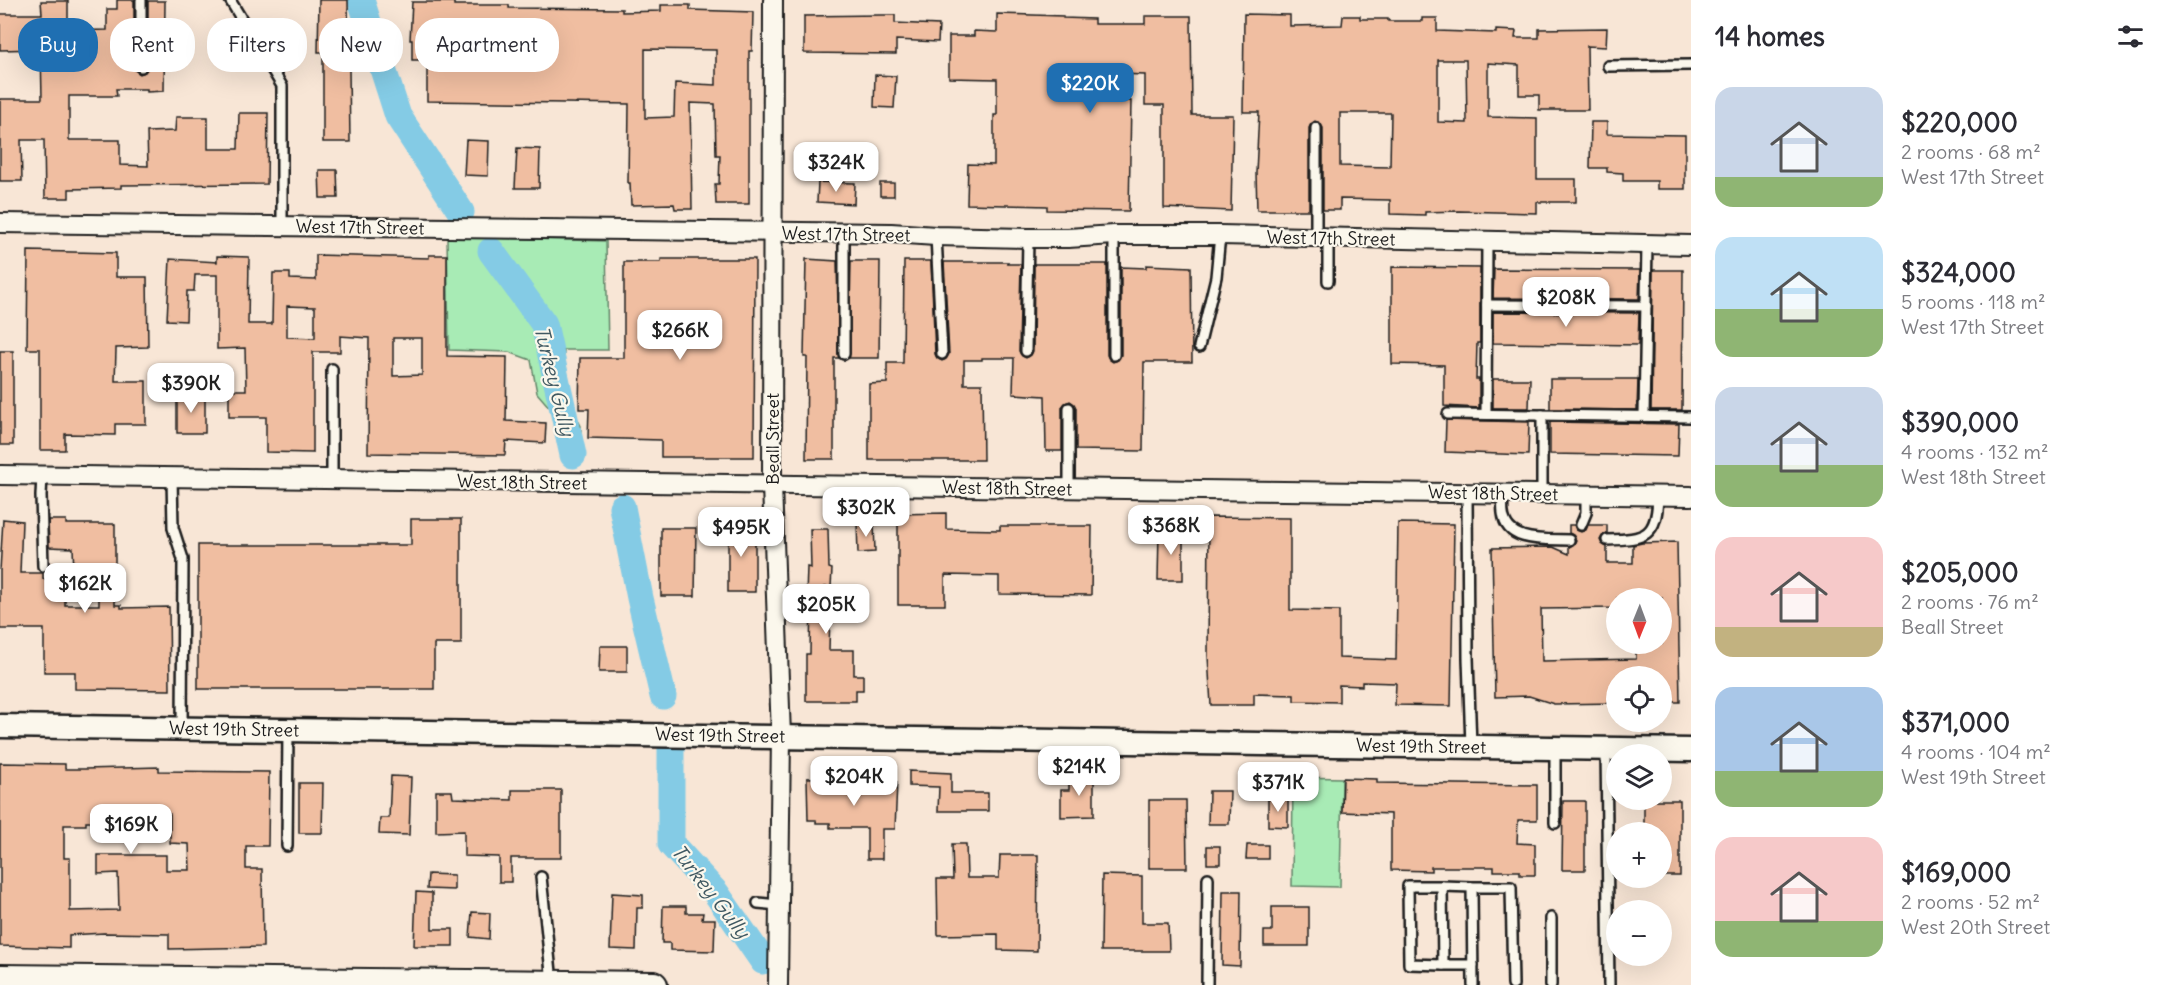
<!DOCTYPE html>
<meta charset="utf-8">
<style>
body{margin:0;font-family:Delius,sans-serif;background:#f2f2f3;color:#2b2b33;height:100vh;display:flex;flex-direction:column;font-size:22px;white-space:nowrap}
*{box-sizing:border-box;margin:0}
p{font-size:20px;color:#7c7c81}
.icon{flex:none;width:33px;height:33px;fill:none;stroke:currentColor;stroke-width:2;stroke-linecap:round;stroke-linejoin:round}
.map{position:relative;flex:1;overflow:hidden}
.side{display:flex;flex-direction:column;background:#fff;width:480px}
.side>*{flex:none}
.banner{position:absolute;left:18px;top:18px;width:570px;height:54px;display:flex;gap:12px}
.needle{width:39px;rotate:181deg}
.buttons{position:absolute;left:1606px;top:588px;display:grid;gap:12px}
.buttons a{display:grid;place-items:center;width:66px;height:66px;border-radius:50%;background:#fff;box-shadow:0 6px 24px #0002;font-size:30px}
.price{position:absolute;translate:-50% -51px;padding:0 14px;border-radius:12px;background:#fff;color:#222;font-size:20px;line-height:39px;filter:drop-shadow(0 2px 3px #0008)}
.price::after{content:'';position:absolute;left:50%;top:36px;width:18px;height:14px;margin-left:-9px;background:inherit;clip-path:polygon(0 0,100% 0,50% 100%)}
.price.selected{background:#1f6fb2;color:#fff}
ul{padding:0;list-style:none}
li{display:flex;align-items:center;gap:18px;height:150px;padding:0 24px}
li span{display:grid;place-items:center;flex:none;width:168px;height:120px;border-radius:18px;color:#555}
li>.icon{margin-inline-start:auto}
span .icon{width:72px;height:72px;fill:#fffc;stroke-width:1}
li b{font-size:26px}
h2{display:flex;justify-content:space-between;align-items:center;height:72px;padding:0 24px;font-size:26px}
.chip{padding:0 21px;border-radius:24px;background:#fff;box-shadow:0 6px 24px #0002;font-size:21px;line-height:54px}
.chip.selected{background:#1f6fb2;color:#fff}
main{display:flex;flex:1;min-height:0}
.map>svg:first-child{display:block}
.green{fill:#a8ebb5;stroke:#628468;stroke-width:1.5}
.lines{fill:none;stroke-linecap:round;stroke-linejoin:round}
.river{stroke:#84cbe5;stroke-width:27}
.building{fill:#f0bea1;stroke:#1c1c1c;stroke-width:1.5;fill-rule:evenodd}
.service-casing{stroke:#1c1c1c;stroke-width:14}
.minor-casing{stroke:#1c1c1c;stroke-width:22}
.tertiary-casing{stroke:#1c1c1c;stroke-width:27}
.secondary-casing{stroke:#1c1c1c;stroke-width:30}
.service{stroke:#fbf7ec;stroke-width:9}
.minor{stroke:#fbf7ec;stroke-width:18}
.tertiary{stroke:#fbf7ec;stroke-width:22}
.secondary{stroke:#fbf7ec;stroke-width:26}
.labels{text-anchor:middle;dominant-baseline:central;stroke-width:4.5;stroke-linejoin:round;paint-order:stroke}
.street-label{font-size:18px;fill:#1c1c1c;stroke:#fbf7ec}
.water-label{font-size:20px;font-style:italic;fill:#405962;stroke:#fbf7ec}
</style>
<main>
<div class="map">
<svg width="1691" height="985" viewBox="0 0 1691 985">
<rect width="100%" height="100%" fill="#f8e6d6"/>
<filter id="ink" filterUnits="userSpaceOnUse"><feTurbulence type="fractalNoise" baseFrequency=".0167" numOctaves="2"/><feDisplacementMap in="SourceGraphic" scale="12" xChannelSelector="R" yChannelSelector="G"/><feConvolveMatrix kernelMatrix="1 2 1 2 8 2 1 2 1" color-interpolation-filters="sRGB"/></filter>
<g filter="url(#ink)">
<!-- green -->
<g class="green">
<path d="M447,237L606,241L608,350H564L563,389L581,426L580,459H562L557,416L537,393L531,360L509,352L449,350Z"/>
<path d="M1293,777L1342,778L1340,887L1292,886Z"/>
</g>
<g class="lines">
<!-- river -->
<g class="river">
<path d="M361,0L398,116L461,212"/>
<path d="M491,251L544,324L573,455"/>
<path d="M622,507L640,598L663,696"/>
<path d="M671,746V844L716,893L763,961"/>
</g>
</g>
<!-- building -->
<g class="building">
<path d="M117,0H134V67L136,71L140,74L145,72L148,67V1H165L164,91L147,92V89H116L117,96H69V140H120V165L148,166L147,132L175,131L176,117H208V149H238L239,113H268L267,184L121,185V188L69,189V198H45L44,140H21L22,181H0V99H42L41,49L0,50V14H42L41,1H68V31L107,30V9H117Z"/>
<path d="M319,0H348L350,142H323V52H318Z"/>
<path d="M412,2H454V5H509V8L622,9V12L661,11V5H690V10L753,12L752,51H749V204H716L715,184H719L720,155H716L715,104L690,103L692,209H675L674,204L631,205L630,183H628L629,104L427,101V60H412V40H410ZM645,49L716,50V85L675,83L674,117L645,118Z"/>
<path d="M997,14L1063,16V18L1094,19V24H1145V16H1191L1192,115H1233L1231,211L1164,208V105H1145V75L1118,74V100L1131,101L1129,211L1047,210V206L967,204L968,164L994,165V115H997V79L949,78V36H974V31L997,32Z"/>
<path d="M1244,14L1290,15V26L1342,25L1343,16H1360V19H1388V21H1422V18H1437V31L1496,33V30L1516,31L1515,38H1539V29L1607,28L1606,47L1587,46L1588,110H1539V95H1519V65L1488,63V117L1537,118V179H1576V202H1537V213L1459,211L1425,212V215L1390,214V200L1340,199V210H1323V128L1320,123L1315,121L1311,124L1309,128V210H1257L1256,173L1259,112H1243ZM1438,60H1466L1467,123L1438,122ZM1340,113H1391L1390,167L1340,166Z"/>
<path d="M880,15H895V23L939,25L938,42L896,40V54L804,53V16Z"/>
<path d="M875,75L896,76L894,108L874,107Z"/>
<path d="M1591,122H1607V134L1685,135V189H1657V181H1623V173L1607,172V168H1590Z"/>
<path d="M466,140L489,141L488,176L464,175Z"/>
<path d="M517,148L540,149L539,188H515Z"/>
<path d="M319,170H337L338,198H320Z"/>
<path d="M818,182L855,183L854,204L817,202Z"/>
<rect x="880" y="183" width="14" height="13"/>
<path d="M28,251L116,253V277H147L148,347L116,348V350L115,381H146V424H115V435L65,434V450H40V349H27Z"/>
<path d="M316,255L429,258V255H447V356L507,357L506,421L546,423L545,443L506,441L505,455L368,453L369,338L340,336V352H313V453L266,452V417H229V390H246L245,348L217,349V275H195L194,291H187L186,321L167,320L170,259L217,262V256L249,257L248,324H272L273,273H290V279L316,280ZM287,306L315,307V338L287,337ZM393,338H422V375L393,376Z"/>
<path d="M661,259H755L754,457H661V440L588,438L589,409H579L580,358H624V262H661Z"/>
<path d="M806,259L837,261L839,358H834V459H806L807,357H804Z"/>
<path d="M851,261H880L879,358H849Z"/>
<path d="M904,261H931L935,354L937,358L942,361L946,359L949,354L944,262H1008L1007,264H1021L1019,351L1022,356L1026,358L1031,355L1033,351L1034,264H1107V355L1109,359L1113,362L1118,360L1121,355V267L1146,268V265L1191,267L1192,362H1144L1143,451L1076,450V408L1074,404L1070,401L1065,403L1062,407V451H1046L1045,396L1013,394L1014,358H982V360H964V384H982L983,460H869V384L887,383V363H903Z"/>
<path d="M1392,267L1480,268V343H1477L1476,379H1479V408L1444,406V365L1392,364Z"/>
<path d="M1494,269L1640,270L1639,299L1493,298Z"/>
<path d="M1653,270H1683L1682,410H1651Z"/>
<path d="M1493,312L1639,313L1638,345L1493,343Z"/>
<rect x="0" y="351" width="13" height="94"/>
<path d="M1493,379H1530L1529,408H1493Z"/>
<path d="M1550,379H1638L1637,410L1550,409Z"/>
<path d="M177,392H188V397H205V433H177Z"/>
<path d="M1446,420L1529,422L1528,455L1445,452Z"/>
<path d="M1550,422L1679,424L1678,456L1550,454Z"/>
<path d="M946,513V529L1000,530V526H1092L1091,595L999,594V576L945,575V605H898V514Z"/>
<path d="M1209,517L1290,518V610L1339,611V658L1396,660L1398,523L1454,524L1451,706L1395,705L1396,683L1362,682V686L1339,685V702L1294,701V695L1254,694V705H1211L1208,656Z"/>
<path d="M3,519L22,521L20,573H43V579H65V605H99V571L74,572L73,548L49,547L48,520H66V524H115V605H121V608L169,607L170,690L75,689V672H44V629H0V571Z"/>
<path d="M411,519H461V644H434V689H198V545H411Z"/>
<path d="M857,523H874L875,552L858,553Z"/>
<rect x="728" y="524" width="27" height="68"/>
<path d="M1569,525H1574L1576,530L1581,532L1586,530L1588,525H1607V533L1603,535L1600,540L1602,544L1607,547V563H1633V545L1642,543L1677,542L1680,702H1662V676H1617V703L1554,704L1529,696L1495,697L1492,548L1553,547L1569,554V547L1574,544L1576,540L1573,535L1569,533ZM1617,598H1662V644H1636V659L1542,661L1541,609L1617,608Z"/>
<path d="M661,528H696L695,596H661Z"/>
<path d="M810,529H828L829,568L832,569L831,587H824L823,612H830L829,650H854V675H863V690H856V701H806V654H810L811,598L806,597L807,567L811,568Z"/>
<path d="M1159,531H1183V580H1158Z"/>
<path d="M600,646H627V672H599Z"/>
<path d="M0,763L65,764V769H85L159,767V771L269,772L268,846H246V869H262L263,947L169,949V934L104,933L69,935V948L0,946ZM170,814V843L189,844L190,870H166V855H98V874L118,873L119,910L70,911V858H64V825H86V822H122V815Z"/>
<path d="M909,771L951,773V793H988V811H938L939,787L909,786Z"/>
<path d="M391,776L411,777L409,835L379,834L380,818H389Z"/>
<path d="M863,776V781L897,782L895,829H882V859H867V828H830V823H816V820H808L807,778Z"/>
<path d="M1069,776H1094V816L1061,817V790H1069Z"/>
<path d="M1343,778L1377,779V783L1537,785V820H1518L1517,843L1535,844V875H1520V871H1494V867H1431V871L1391,870V814L1342,812Z"/>
<path d="M299,783H323L322,833H299Z"/>
<path d="M512,790H561V858H511V882H499V857L464,856V831L436,832V791H452L453,798L512,800Z"/>
<path d="M1209,791H1230L1229,824H1208Z"/>
<path d="M1268,799H1288V827L1268,826Z"/>
<path d="M1149,800H1186L1187,868H1149Z"/>
<path d="M1644,800H1680V876H1662V832H1644Z"/>
<path d="M1563,801H1585V870H1562Z"/>
<path d="M952,844H966L967,878H999L1000,855H1038L1037,951L998,950V934L938,935L937,879H953Z"/>
<path d="M1247,845H1268V859H1246Z"/>
<rect x="1207" y="846" width="13" height="18"/>
<path d="M428,874L454,875V890L427,889Z"/>
<path d="M1102,875L1142,876V923H1168L1169,951H1101Z"/>
<path d="M1223,891H1241L1240,966L1222,965Z"/>
<path d="M416,892L432,893V929H453V946H414Z"/>
<path d="M612,893L643,895V908H637L636,950L610,949Z"/>
<path d="M663,906H686V913H703L702,919H715L714,951L670,950V943H662Z"/>
<path d="M1272,907H1309V946H1264V931H1272Z"/>
<path d="M472,912L490,913L489,939L470,937Z"/>
</g>
<g class="lines">
<!-- service casing -->
<g class="service-casing">
<g id="service">
<path d="M141,0V67"/>
<path d="M230,0L282,86V226"/>
<path d="M1608,66L1691,65"/>
<path d="M936,236L942,354"/>
<path d="M1316,237V128"/>
<path d="M1328,281V238"/>
<path d="M1487,305L1646,306"/>
<path d="M1199,347L1216,277L1220,235"/>
<path d="M1026,351L1028,238"/>
<path d="M844,354V233"/>
<path d="M1114,355V235"/>
<path d="M1448,414L1691,417"/>
<path d="M1486,414L1487,241"/>
<path d="M1644,416L1647,244"/>
<path d="M42,475L41,496L43,566"/>
<path d="M172,477L173,528L183,559L182,728"/>
<path d="M332,479V369"/>
<path d="M1069,488V408"/>
<path d="M1467,493L1468,658L1471,746"/>
<path d="M1503,494C1503,500 1502,507 1503,513C1506,544 1547,539 1569,540"/>
<path d="M1542,494V415"/>
<path d="M1581,525L1586,513V494"/>
<path d="M1607,540C1646,539 1657,537 1658,495"/>
<path d="M1606,750L1609,985"/>
<path d="M1555,823V748"/>
<path d="M287,846L288,729"/>
<path d="M541,877L552,982"/>
<path d="M1442,886H1408L1409,964L1443,965"/>
<path d="M1472,887L1442,886L1443,965H1473"/>
<path d="M758,903L778,905"/>
<path d="M1207,985L1208,878"/>
<path d="M1473,985L1472,887H1511L1513,985"/>
<path d="M1551,985V918"/>
</g>
</g>
<!-- minor casing -->
<g class="minor-casing">
<g id="minor">
<path d="M773,0L772,485L781,736L778,985"/>
<path d="M0,223L891,233L936,236L1028,238H1068L1114,235H1220L1691,245"/>
<path d="M0,475L1691,496"/>
</g>
</g>
<!-- tertiary casing -->
<g class="tertiary-casing">
<path id="tertiary" d="M0,726L1691,750"/>
</g>
<!-- secondary casing -->
<g class="secondary-casing">
<path id="secondary" d="M0,978L654,985"/>
</g>
<!-- service -->
<use href="#service" class="service"/>
<!-- minor -->
<use href="#minor" class="minor"/>
<!-- tertiary -->
<use href="#tertiary" class="tertiary"/>
<!-- secondary -->
<use href="#secondary" class="secondary"/>
</g>
</g>
<g class="labels">
<!-- street labels -->
<g class="street-label">
<text transform="translate(360 227) rotate(1)">West 17th Street</text>
<text transform="translate(846 234) rotate(1)">West 17th Street</text>
<text transform="translate(1331 238) rotate(1)">West 17th Street</text>
<text transform="translate(772 439) rotate(-90)">Beall Street</text>
<text transform="translate(522 482) rotate(1)">West 18th Street</text>
<text transform="translate(1007 488) rotate(1)">West 18th Street</text>
<text transform="translate(1493 493) rotate(1)">West 18th Street</text>
<text transform="translate(234 729) rotate(1)">West 19th Street</text>
<text transform="translate(720 735) rotate(1)">West 19th Street</text>
<text transform="translate(1421 746) rotate(1)">West 19th Street</text>
</g>
<!-- water labels -->
<g class="water-label">
<text transform="translate(555 381) rotate(76)">Turkey Gully</text>
<text transform="translate(711 891) rotate(52)">Turkey Gully</text>
</g>
</g>
</svg>
<div class="buttons">
<a><svg class="needle" viewBox="-14 -14 28 28"><path d="M0-13l5 13h-10z" fill="#e53935"/><path d="M0 13l5-13h-10z" fill="#7c7c81"/></svg></a>
<a><svg class="icon" aria-label="locate" viewBox="0 0 24 24"><circle cx="12" cy="12" r="6"/><path d="M12 2v4M12 18v4M2 12h4M18 12h4"/></svg></a>
<a><svg class="icon" aria-label="layers" viewBox="0 0 24 24"><path d="M12 4l9 5-9 5-9-5zM3 14l9 5 9-5"/></svg></a>
<a>+</a>
<a>−</a>
</div>
<b class="price selected" style="left:1090px;top:114px">$220K</b>
<b class="price" style="left:836px;top:193px">$324K</b>
<b class="price" style="left:1566px;top:328px">$208K</b>
<b class="price" style="left:680px;top:361px">$266K</b>
<b class="price" style="left:191px;top:414px">$390K</b>
<b class="price" style="left:866px;top:538px">$302K</b>
<b class="price" style="left:1171px;top:556px">$368K</b>
<b class="price" style="left:741px;top:558px">$495K</b>
<b class="price" style="left:85px;top:614px">$162K</b>
<b class="price" style="left:826px;top:635px">$205K</b>
<b class="price" style="left:1079px;top:797px">$214K</b>
<b class="price" style="left:854px;top:807px">$204K</b>
<b class="price" style="left:1278px;top:813px">$371K</b>
<b class="price" style="left:131px;top:855px">$169K</b>
<div class="banner">
<a class="chip selected">Buy</a>
<a class="chip">Rent</a>
<a class="chip">Filters</a>
<a class="chip">New</a>
<a class="chip">Apartment</a>
</div>
</div>
<section class="side">
<h2>14 homes<svg class="icon" aria-label="filters" viewBox="0 0 24 24"><path d="M4 7h16M4 17h16"/><circle cx="9" cy="7" r="2"/><circle cx="15" cy="17" r="2"/></svg></h2>
<ul>
<li><span style="background:linear-gradient(#c9d6e8 75%,#8fb573 0)"><svg class="icon" aria-label="home" viewBox="0 0 24 24"><path d="M3 11l9-7 9 7M6 9v11h12V9"/></svg></span><div><b>$220,000</b><p>2 rooms · 68 m²</p><p>West 17th Street</p></div></li>
<li><span style="background:linear-gradient(#bfe0f5 60%,#8fb573 0)"><svg class="icon" aria-label="home" viewBox="0 0 24 24"><path d="M3 11l9-7 9 7M6 9v11h12V9"/></svg></span><div><b>$324,000</b><p>5 rooms · 118 m²</p><p>West 17th Street</p></div></li>
<li><span style="background:linear-gradient(#c9d6e8 65%,#8fb573 0)"><svg class="icon" aria-label="home" viewBox="0 0 24 24"><path d="M3 11l9-7 9 7M6 9v11h12V9"/></svg></span><div><b>$390,000</b><p>4 rooms · 132 m²</p><p>West 18th Street</p></div></li>
<li><span style="background:linear-gradient(#f6c9c9 75%,#c2b280 0)"><svg class="icon" aria-label="home" viewBox="0 0 24 24"><path d="M3 11l9-7 9 7M6 9v11h12V9"/></svg></span><div><b>$205,000</b><p>2 rooms · 76 m²</p><p>Beall Street</p></div></li>
<li><span style="background:linear-gradient(#a9c7e8 70%,#8fb573 0)"><svg class="icon" aria-label="home" viewBox="0 0 24 24"><path d="M3 11l9-7 9 7M6 9v11h12V9"/></svg></span><div><b>$371,000</b><p>4 rooms · 104 m²</p><p>West 19th Street</p></div></li>
<li><span style="background:linear-gradient(#f6c9c9 70%,#8fb573 0)"><svg class="icon" aria-label="home" viewBox="0 0 24 24"><path d="M3 11l9-7 9 7M6 9v11h12V9"/></svg></span><div><b>$169,000</b><p>2 rooms · 52 m²</p><p>West 20th Street</p></div></li>
</ul>
</section>
</main>
